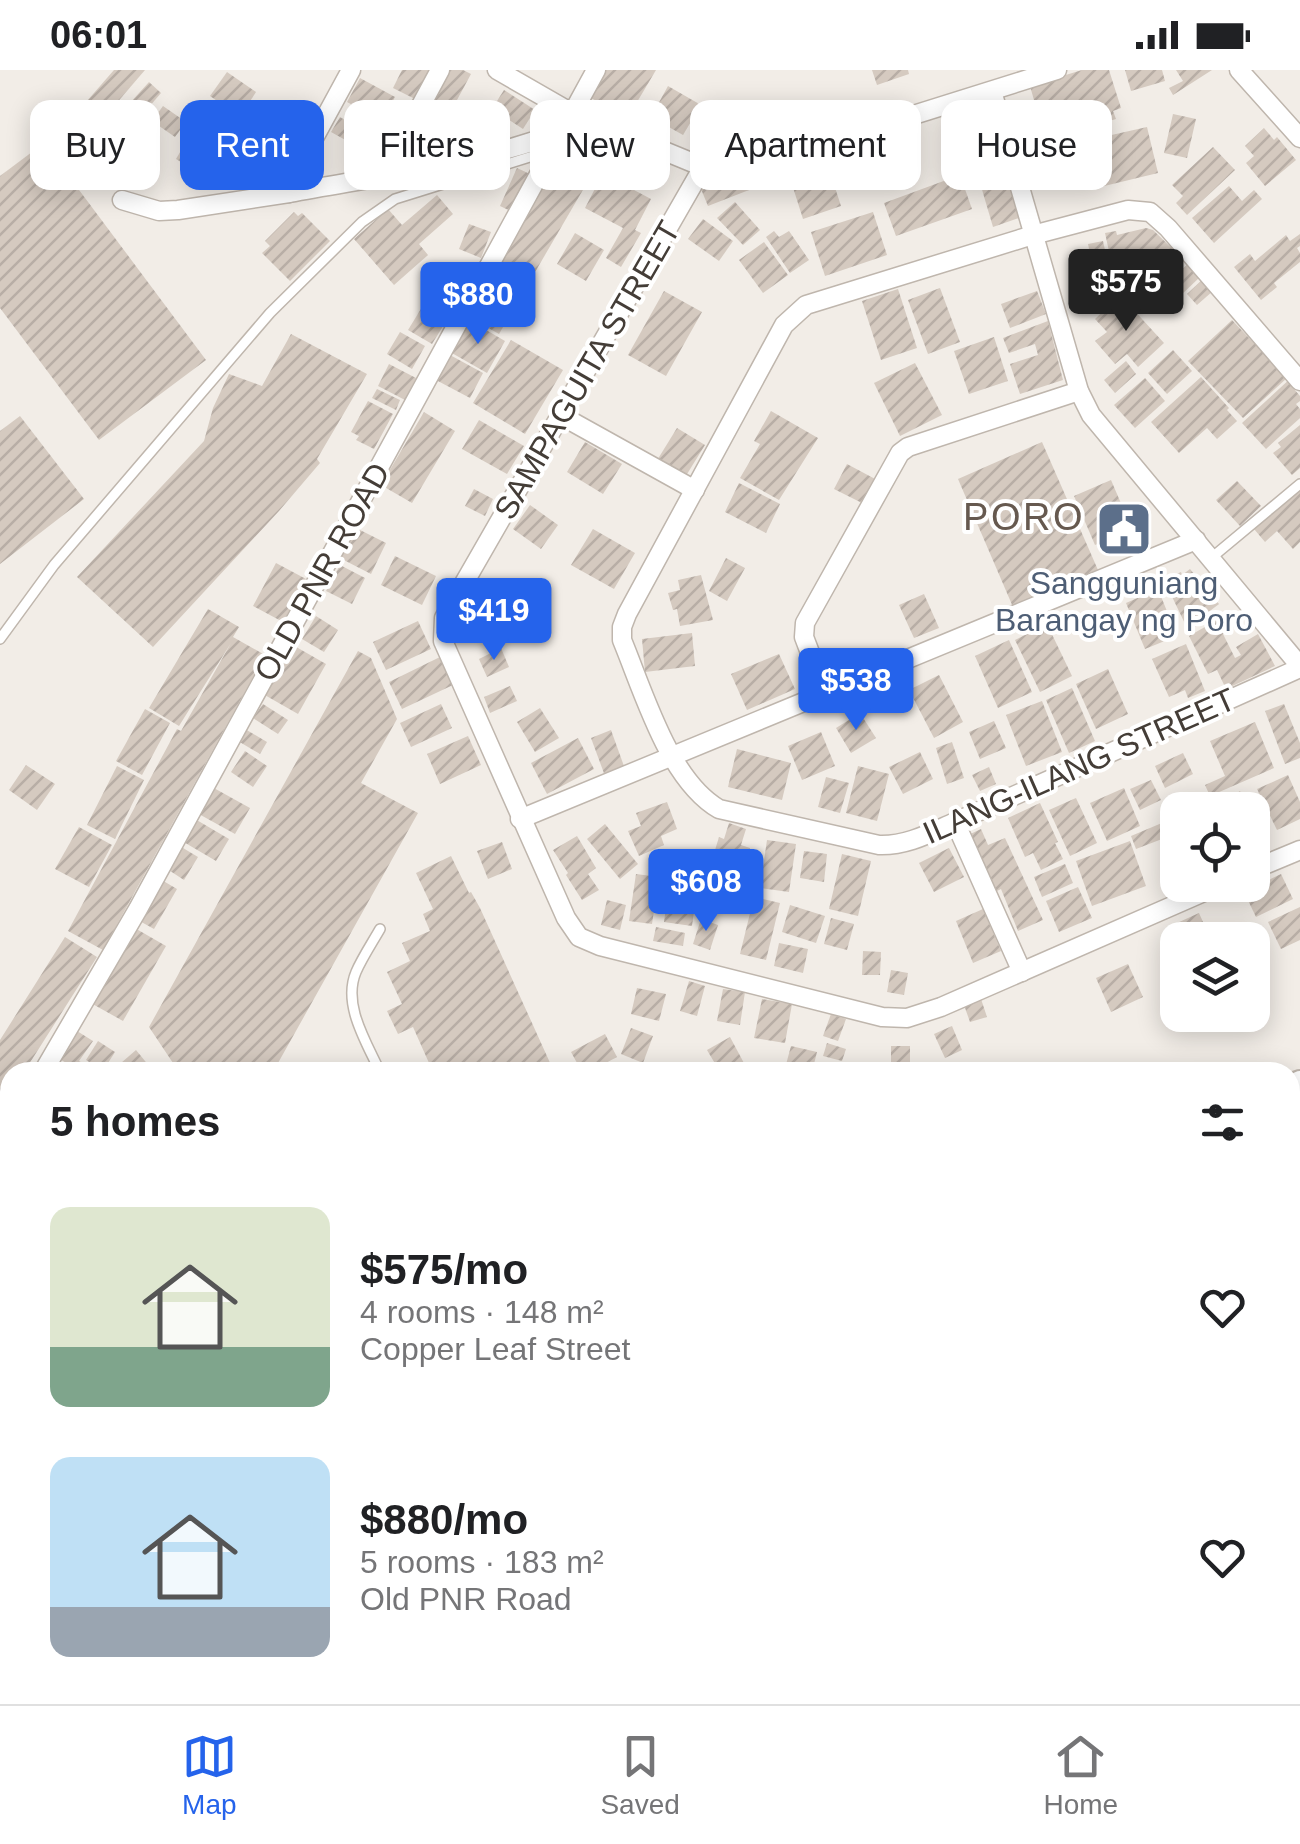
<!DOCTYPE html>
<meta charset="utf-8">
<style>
body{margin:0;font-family:Arial,sans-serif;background:#f2f2f2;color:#202124;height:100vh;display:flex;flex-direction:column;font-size:38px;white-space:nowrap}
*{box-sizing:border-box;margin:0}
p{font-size:32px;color:#757577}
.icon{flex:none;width:55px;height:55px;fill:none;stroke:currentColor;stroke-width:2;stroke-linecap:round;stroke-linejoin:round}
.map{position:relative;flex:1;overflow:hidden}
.drawer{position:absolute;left:0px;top:992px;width:1300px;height:642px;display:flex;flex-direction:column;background:#fff;border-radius:30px 30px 0 0;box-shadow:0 5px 25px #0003}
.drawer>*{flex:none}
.banner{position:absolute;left:30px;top:30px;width:1240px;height:90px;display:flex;gap:20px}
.fabs{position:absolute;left:1160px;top:722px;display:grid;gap:20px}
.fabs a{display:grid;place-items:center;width:110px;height:110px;border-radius:20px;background:#fff;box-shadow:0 5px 25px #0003;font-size:50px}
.price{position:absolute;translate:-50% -85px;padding:0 22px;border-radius:10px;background:#2563eb;color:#fff;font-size:32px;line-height:65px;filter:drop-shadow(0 2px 5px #0008)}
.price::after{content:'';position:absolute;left:50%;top:60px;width:30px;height:22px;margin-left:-15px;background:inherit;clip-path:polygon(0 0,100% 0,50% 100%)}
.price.on{background:#222;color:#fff}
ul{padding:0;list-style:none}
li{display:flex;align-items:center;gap:30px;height:250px;padding:0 50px}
li span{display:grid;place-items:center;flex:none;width:280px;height:200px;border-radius:20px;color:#555}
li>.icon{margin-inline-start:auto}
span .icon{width:120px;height:120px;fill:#fffc;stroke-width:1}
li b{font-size:42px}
h2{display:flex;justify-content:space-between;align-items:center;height:120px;padding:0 50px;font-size:42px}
.chip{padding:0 35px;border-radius:20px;background:#fff;box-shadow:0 5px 25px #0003;font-size:35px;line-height:90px}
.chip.on{background:#2563eb;color:#fff}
.status{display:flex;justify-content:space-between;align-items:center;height:70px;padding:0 50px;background:#fff;direction:ltr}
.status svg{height:28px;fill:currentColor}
.dock{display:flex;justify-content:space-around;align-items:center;height:140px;border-top:2px solid #e0e0e0;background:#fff;font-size:28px;color:#757577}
.dock a{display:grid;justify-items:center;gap:5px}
.dock .on{color:#2563eb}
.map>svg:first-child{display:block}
.building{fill:url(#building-hatch)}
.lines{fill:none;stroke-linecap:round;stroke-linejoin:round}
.service-casing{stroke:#bfb6ad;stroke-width:12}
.minor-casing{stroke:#bfb6ad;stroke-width:21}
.tertiary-casing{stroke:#bfb6ad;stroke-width:26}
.service{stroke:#fff;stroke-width:9}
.minor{stroke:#fff;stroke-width:18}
.tertiary{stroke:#fff;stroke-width:22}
.labels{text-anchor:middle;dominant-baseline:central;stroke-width:8;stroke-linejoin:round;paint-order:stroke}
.street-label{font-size:32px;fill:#443d37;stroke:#fff}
.service-label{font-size:32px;fill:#4e5e75;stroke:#fff}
.quarter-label{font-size:38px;letter-spacing:2.5px;fill:#66594f;stroke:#fff}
</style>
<div class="status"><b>06:01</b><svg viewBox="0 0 49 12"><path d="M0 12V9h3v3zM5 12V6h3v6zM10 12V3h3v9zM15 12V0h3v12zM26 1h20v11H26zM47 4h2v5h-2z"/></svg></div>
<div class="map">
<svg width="1300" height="1634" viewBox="0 0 1300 1634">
<defs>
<pattern id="building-hatch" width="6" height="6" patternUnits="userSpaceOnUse" patternTransform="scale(2.5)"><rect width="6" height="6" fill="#d5cac0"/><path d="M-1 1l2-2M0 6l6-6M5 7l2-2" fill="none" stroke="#b8aea6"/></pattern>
</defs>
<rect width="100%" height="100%" fill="#f2ede7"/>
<!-- building -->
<g class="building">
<path d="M114,0H145L84,71L66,55Z"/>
<path d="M402,0H437L421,32L393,18Z"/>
<path d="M448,0H463L471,4L450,43L431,33Z"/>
<path d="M600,0H656L627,49L586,25Z"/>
<path d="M872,0H908L909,4L877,15Z"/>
<path d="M1082,0H1109L1121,38L1113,41L1116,49L1060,66L1058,58L1043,62L1030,16Z"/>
<path d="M1125,0H1162L1165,11L1131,21Z"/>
<path d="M1176,0H1212L1173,25L1169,18L1183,11Z"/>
<path d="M227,2L256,22L240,47L210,26Z"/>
<path d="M360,8L395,27L382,51L347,32Z"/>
<path d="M149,12L161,23L143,44L130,33Z"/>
<path d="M668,16L701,35L683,65L651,47Z"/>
<path d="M504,20L535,40L523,59L492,39Z"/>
<path d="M163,36L186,52L175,67L152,51Z"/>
<path d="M290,37L306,48L295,64L279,52Z"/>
<path d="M462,42L497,61L489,76L454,58Z"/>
<path d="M361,43L373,50L358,77L331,62L340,47L353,55Z"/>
<path d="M1173,44L1196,49L1187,88L1164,83Z"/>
<path d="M994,52L1006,89L966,102L954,66Z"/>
<path d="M1147,57L1158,103L1096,118L1085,71Z"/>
<path d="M1264,58L1274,70L1277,67L1296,90L1265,116L1246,93L1254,86L1245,76Z"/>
<path d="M218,63L248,79L239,94L210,78Z"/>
<path d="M128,70L145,85L128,105L111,90Z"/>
<path d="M186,72L201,81L191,98L176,89Z"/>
<path d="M609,72L635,78L624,96L620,94L616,102L606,96L602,103L651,129L635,160L641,163L621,197L606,188L623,158L585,138L601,107L582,96L570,92L565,80Z"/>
<path d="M44,73L206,290L99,370L0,238V106Z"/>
<path d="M273,77L292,90L283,103L264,90Z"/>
<path d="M1213,77L1235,100L1187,145L1176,133L1183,126L1172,115Z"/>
<path d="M558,88L591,106L499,264L467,246Z"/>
<path d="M828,96L841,136L803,149L790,108Z"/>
<path d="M517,98L532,105L515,143L500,136Z"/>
<path d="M1004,98L1019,148L993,157L978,106Z"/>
<path d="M742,103L749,120L708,136L701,119Z"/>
<path d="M960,105L972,139L896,166L884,133Z"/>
<path d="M1229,116L1242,131L1254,120L1262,129L1214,173L1192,148Z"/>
<path d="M437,125L453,144L419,174L428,185L394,215L354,169L388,139L402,155Z"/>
<path d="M735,132L760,160L743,175L717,148Z"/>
<path d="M294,142L298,146L302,143L330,171L290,211L262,183L270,176L265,171Z"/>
<path d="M873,142L887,185L825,206L811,162Z"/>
<path d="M703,149L733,171L719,191L688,169Z"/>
<path d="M469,154L491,162L481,188L459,179Z"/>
<path d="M1146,158L1153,160L1183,189L1159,214L1129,185L1133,181L1110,186L1105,163L1116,161L1117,165Z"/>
<path d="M774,161L779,167L789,161L809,190L790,203L766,167Z"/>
<path d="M575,163L604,180L586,211L557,194Z"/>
<path d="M1300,164V176L1297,178L1300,183V192L1274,213L1277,217L1261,230L1234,197L1250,184L1255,191L1286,165L1290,171Z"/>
<path d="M1103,171L1107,189L1092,193L1088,174Z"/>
<path d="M764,172L788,205L763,223L739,190Z"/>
<path d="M1188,194L1200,207L1179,227L1167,213Z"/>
<path d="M1135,200L1141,213L1117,223L1112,210Z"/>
<path d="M1203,209L1213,221L1197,235L1187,224Z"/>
<path d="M940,218L960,272L928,284L908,230Z"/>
<path d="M898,219L917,278L881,290L862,231Z"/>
<path d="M664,221L702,242L666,306L628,285Z"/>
<path d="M1037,221L1046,244L1010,258L1001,234Z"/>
<path d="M1120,225L1164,273L1138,297L1127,284L1115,294L1095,271L1107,262L1095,249Z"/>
<path d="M424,234L448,248L432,274L408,260Z"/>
<path d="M469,250L505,271L487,303L450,282Z"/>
<path d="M1232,250L1287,308L1243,348L1188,291Z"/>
<path d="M1048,251L1063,310L1020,324L1010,294L1038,285L1035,274L1009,283L1003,268Z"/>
<path d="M400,262L425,276L412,299L387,284Z"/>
<path d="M291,264L367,304L317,389L320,393L279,441L153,577L77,507L204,371L213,338L229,304L262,316Z"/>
<path d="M994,267L1008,311L969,324L954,281Z"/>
<path d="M511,270L563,300L525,364L473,333Z"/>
<path d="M1173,280L1192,301L1167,324L1148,303Z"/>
<path d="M450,285L483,303L470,328L436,310Z"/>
<path d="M1126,291L1136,304L1115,323L1104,310Z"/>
<path d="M915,293L942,345L900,366L874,313Z"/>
<path d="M389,294L416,308L405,330L378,316Z"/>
<path d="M1201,307L1229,338L1227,340L1237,351L1217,369L1207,358L1179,383L1151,352Z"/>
<path d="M1292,307L1299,314L1294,319L1300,326V331L1296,334L1300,339V348L1266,379L1242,353Z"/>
<path d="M1145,308L1165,331L1135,358L1114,335Z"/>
<path d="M377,319L400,330L396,340L372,328Z"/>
<path d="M368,331L393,344L374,379L356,370L359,366L351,362Z"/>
<path d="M771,341L818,368L779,430L740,408L760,374L754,371Z"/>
<path d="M424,342L455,361L412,433L381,415Z"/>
<path d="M20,346L84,429L0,494V361Z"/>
<path d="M479,350L524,376L507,404L462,379Z"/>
<path d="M1300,355V398L1292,405L1273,383L1281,377L1278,373Z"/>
<path d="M677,358L705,375L684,409L656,392Z"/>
<path d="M585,372L622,394L603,424L567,402Z"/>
<path d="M1042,372L1098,500L1013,537L958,409Z"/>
<path d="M847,394L877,410L864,434L834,419Z"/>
<path d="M1111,410L1132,459L1095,475L1074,426Z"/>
<path d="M1237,411L1261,436L1240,456L1216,430Z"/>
<path d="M739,413L780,434L766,463L725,442Z"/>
<path d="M474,419L493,429L485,446L465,436Z"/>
<path d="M1300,420V472L1293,479L1277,461L1265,472L1254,459Z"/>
<path d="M530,435L558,455L541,479L513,459Z"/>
<path d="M352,456L386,473L371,504L336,486Z"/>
<path d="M593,459L635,483L614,519L571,495Z"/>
<path d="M395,486L436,506L422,535L381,515Z"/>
<path d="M726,488L745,498L727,531L709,521Z"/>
<path d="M276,493L306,509L283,552L253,536Z"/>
<path d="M340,495L365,508L352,534L326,521Z"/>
<path d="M1190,499L1219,534L1202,547L1205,552L1188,560L1164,510L1181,502L1182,505Z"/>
<path d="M701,505L713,550L680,556L677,539L673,540L668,523L680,520L678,510Z"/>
<path d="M1158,519L1177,566L1145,579L1126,533Z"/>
<path d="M924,524L939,558L914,568L899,535Z"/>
<path d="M208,539L239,557L233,567L265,585L103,880L68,861L177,659L181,661L231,573L179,656L149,638Z"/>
<path d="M1233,541L1240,554L1223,564L1235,588L1241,585L1236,577L1258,564L1275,596L1226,619L1217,600L1208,604L1189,566Z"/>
<path d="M316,546L338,560L324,582L302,569Z"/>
<path d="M418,551L431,579L386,600L373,572Z"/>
<path d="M1047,554L1072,606L1040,622L1015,570Z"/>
<path d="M692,563L695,596L645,602L642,569Z"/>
<path d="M1009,570L1032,622L998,638L975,586Z"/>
<path d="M291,574L326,594L298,644L263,624Z"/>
<path d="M1186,574L1205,621L1188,628L1185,620L1169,627L1152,589Z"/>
<path d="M501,578L509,597L487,607L479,589Z"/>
<path d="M358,581L371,588L397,649L361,713L418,743L273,1002H179L149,957Z"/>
<path d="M779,584L795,619L747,640L731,604Z"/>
<path d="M440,587L453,615L402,639L389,612Z"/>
<path d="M1108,599L1128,644L1096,659L1076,614Z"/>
<path d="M939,605L963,652L934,668L909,620Z"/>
<path d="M510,616L517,631L490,643L484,627Z"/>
<path d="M1072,618L1095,671L1069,683L1046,630Z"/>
<path d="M1042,631L1062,682L1026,696L1006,645Z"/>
<path d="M263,634L288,650L278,664L253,648Z"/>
<path d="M441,634L452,658L411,677L400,653Z"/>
<path d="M1284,634L1300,673V688L1285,694L1265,641Z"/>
<path d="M540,638L559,668L535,682L517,652Z"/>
<path d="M145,639L170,653L142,705L116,691Z"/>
<path d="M860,643L876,668L851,683L836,658Z"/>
<path d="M994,651L1006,678L980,689L969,662Z"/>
<path d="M1255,652L1274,698L1210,726L1205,715L1225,706L1210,671Z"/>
<path d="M245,659L267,672L260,684L238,671Z"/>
<path d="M611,660L625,699L605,706L591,668Z"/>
<path d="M821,662L835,696L802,710L788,676Z"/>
<path d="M468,666L481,695L440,714L427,684Z"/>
<path d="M578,668L594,699L547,724L531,693Z"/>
<path d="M952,672L964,708L947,714L936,678Z"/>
<path d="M737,679L791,693L782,730L728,717Z"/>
<path d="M245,681L267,696L253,717L231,702Z"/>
<path d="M920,682L933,709L903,724L889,697Z"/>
<path d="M1183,683L1193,704L1165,718L1155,696Z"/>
<path d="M26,695L55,714L37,740L9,720Z"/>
<path d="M117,696L144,710L115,769L87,755Z"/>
<path d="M858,696L889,704L877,751L846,743Z"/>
<path d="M989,697L996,714L980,721L972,705Z"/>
<path d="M1288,705L1300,732V749L1277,760L1257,719Z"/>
<path d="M826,707L849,713L840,743L818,737Z"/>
<path d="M1151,710L1161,730L1140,740L1130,719Z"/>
<path d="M212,717L250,738L235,764L197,743Z"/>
<path d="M1124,718L1140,756L1107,771L1090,733Z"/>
<path d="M1240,721L1244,729L1246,728L1252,740H1222L1229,737L1225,731Z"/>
<path d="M1076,728L1097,773L1070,786L1049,740Z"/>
<path d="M667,732L677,759L661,766L664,775L639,786L628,761L641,756L636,743Z"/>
<path d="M1040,733L1058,772L1055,773L1063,789L1041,800L1033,783L1025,787L1008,748Z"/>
<path d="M195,749L229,769L216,791L182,771Z"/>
<path d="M1169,750L1175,764L1136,779L1131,766Z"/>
<path d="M729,753L746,759L741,775L750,778L743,799L733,796L729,808L712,803L717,791L712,790L719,767L724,769Z"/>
<path d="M605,754L638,794L620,809L587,769Z"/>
<path d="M79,757L112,775L89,817L55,799Z"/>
<path d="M981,759L988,775L1005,768L1043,850L1018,861L1001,819L991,824L966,766Z"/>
<path d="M577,766L596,798L588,804L599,820L582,830L566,805L568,803L553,780Z"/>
<path d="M767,770L796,774L789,822L760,818Z"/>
<path d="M1130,771L1146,816L1092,836L1076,791Z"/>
<path d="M502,772L512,799L488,809L477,781Z"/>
<path d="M178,775L198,787L184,810L164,797Z"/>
<path d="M949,778L964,807L934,822L919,793Z"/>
<path d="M804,781L827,784L824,812L800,808Z"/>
<path d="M842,784L871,791L858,846L829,839Z"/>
<path d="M451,786L469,823L471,822L480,838L551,995L535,1002H433L413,957L398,964L387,941L402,934L387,902L410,891L402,873L430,861L423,844L433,839L416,803Z"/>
<path d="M1065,794L1073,813L1042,827L1034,807Z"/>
<path d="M636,804L659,807L652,854L629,851Z"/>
<path d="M1281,804L1293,829L1256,847L1244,822Z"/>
<path d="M160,809L177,819L154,859L136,849Z"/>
<path d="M669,815L697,819L692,856L664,852Z"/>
<path d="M1078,817L1092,848L1059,862L1046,831Z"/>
<path d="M754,827L780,833L766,890L740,884Z"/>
<path d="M607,830L626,835L620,860L601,855Z"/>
<path d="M790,835L825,846L816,873L782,862Z"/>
<path d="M1300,837V870L1281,879L1268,852Z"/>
<path d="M983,839L1001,881L973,893L956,851Z"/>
<path d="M1199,843L1211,870H1178V882L1166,858Z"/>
<path d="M831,848L854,854L847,880L824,874Z"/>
<path d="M701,849L718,855L710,880L693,874Z"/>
<path d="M133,857L166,876L123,951L89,932Z"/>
<path d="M656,857L685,863L683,876L653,871Z"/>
<path d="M1255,860L1269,889L1252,897V870H1235Z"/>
<path d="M65,867L97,887L24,1002H10V1025L0,1040V970Z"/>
<path d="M779,873L808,879L803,903L774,896Z"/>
<path d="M863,881L881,882L880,905H862Z"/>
<path d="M1128,894L1143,927L1111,942L1096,908Z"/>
<path d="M891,900L908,903L904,925L887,922Z"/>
<path d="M689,911L705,916L697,946L680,941Z"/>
<path d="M637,918L666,924L659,951L631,944Z"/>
<path d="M723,919L745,922L740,955L717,951Z"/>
<path d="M762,929L792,934L785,973L754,968Z"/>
<path d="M981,929L987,947L970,952L964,935Z"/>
<path d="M831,944L846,949L838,971L823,966Z"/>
<path d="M952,956L962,980L945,988L934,964Z"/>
<path d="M631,958L653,966L643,993L621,984Z"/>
<path d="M77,961L93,971L79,991L98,1002H81L58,988Z"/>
<path d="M605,964L617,987L589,1002H582L571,982Z"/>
<path d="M730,967L745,995L731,1002H720L707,980Z"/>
<path d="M98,971L115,982L103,1001L86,990Z"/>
<path d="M827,973L846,979L842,991L823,986Z"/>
<path d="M791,976L817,982L812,1002H784Z"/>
<rect x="891" y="976" width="19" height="26"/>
<path d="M136,980L154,1002H128L121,993Z"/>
<path d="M10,1064V1117L0,1131V1078Z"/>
<path d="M1300,1109V1156L1290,1138V1115Z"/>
<path d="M10,1278V1307L0,1311V1283Z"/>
<path d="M10,1328V1364L0,1368V1332Z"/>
<path d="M1293,1417L1300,1433V1474L1290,1479V1418Z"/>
<path d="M913,1625H954L934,1634H917Z"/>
</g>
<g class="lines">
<!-- service casing -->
<g class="service-casing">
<g id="service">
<path d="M1210,489L1300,414"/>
<path d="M0,569L54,495L270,243L362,152L395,129L552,80"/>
<path d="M380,859C372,873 362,888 356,902C342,935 367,973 380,1002"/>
<path d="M1290,1390L1300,1409"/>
<path d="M1290,1513L1300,1510"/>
<path d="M649,1625L656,1634"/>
<path d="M1117,1630L1158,1634"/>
<path d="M636,1634L641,1625"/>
<path d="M1259,1634L1300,1625"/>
</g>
</g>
<!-- minor casing -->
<g class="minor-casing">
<g id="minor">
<path d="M497,0L572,43L703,97L723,101L741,99L1057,0"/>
<path d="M1239,0L1300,68"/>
<path d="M992,21L1079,321L1091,345L1300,596"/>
<path d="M703,97L444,548L443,571L566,848L579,867L600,876L882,947L907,948L941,937L1220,815"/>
<path d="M383,106L440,0"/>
<path d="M289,123C380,106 472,95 560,62"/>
<path d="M122,130L159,141L178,140L289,123L295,103L351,0"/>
<path d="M1300,311L1168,158L1150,142L1128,140L1033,165L806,235L784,255L627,544L622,557V570C644,623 669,710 719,739L879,775C907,776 930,763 955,752L1300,598"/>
<path d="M560,345L695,420"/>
<path d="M825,622L804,567L805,553L900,383L908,377L1079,321"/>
<path d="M520,749L1196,470"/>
<path d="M955,752L1022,902"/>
<path d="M1252,800L1300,780"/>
<path d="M43,1002L138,839L596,0"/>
<path d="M0,1068L10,1054"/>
<path d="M0,1514L10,1540"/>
<path d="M345,1625L349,1634"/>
</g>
</g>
<!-- tertiary casing -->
<g class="tertiary-casing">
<g id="tertiary">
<path d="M1290,1017L1300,1012"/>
<path d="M0,1560L10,1556"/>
</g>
</g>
<!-- service -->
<use href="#service" class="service"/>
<!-- minor -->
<use href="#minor" class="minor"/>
<!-- tertiary -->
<use href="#tertiary" class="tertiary"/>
</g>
<!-- icons -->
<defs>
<g id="civic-square" transform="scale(2.875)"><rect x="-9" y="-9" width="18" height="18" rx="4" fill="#5c6f8a" stroke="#fff"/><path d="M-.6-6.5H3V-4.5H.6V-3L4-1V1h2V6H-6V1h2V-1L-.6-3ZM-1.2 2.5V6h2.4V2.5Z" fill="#fff"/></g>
</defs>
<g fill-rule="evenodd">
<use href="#civic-square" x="1124" y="459"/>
</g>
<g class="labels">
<!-- street labels -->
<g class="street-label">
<text transform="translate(587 300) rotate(-60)">SAMPAGUITA STREET</text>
<text transform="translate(322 502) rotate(-61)">OLD PNR ROAD</text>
<text transform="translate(1079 696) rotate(-24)">ILANG-ILANG STREET</text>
</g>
<!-- service labels -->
<g class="service-label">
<text x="1124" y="513">Sangguniang<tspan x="1124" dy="37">Barangay ng Poro</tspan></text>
</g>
<!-- quarter labels -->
<g class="quarter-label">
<text x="1024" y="447">PORO</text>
</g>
</g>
</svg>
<div class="fabs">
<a><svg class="icon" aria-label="locate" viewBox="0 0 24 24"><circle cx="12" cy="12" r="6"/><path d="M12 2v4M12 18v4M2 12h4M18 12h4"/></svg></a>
<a><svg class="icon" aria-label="layers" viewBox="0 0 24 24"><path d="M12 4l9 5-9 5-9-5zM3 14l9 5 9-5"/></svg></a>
</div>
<b class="price on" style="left:1126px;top:264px">$575</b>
<b class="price" style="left:478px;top:277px">$880</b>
<b class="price" style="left:494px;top:593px">$419</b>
<b class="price" style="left:856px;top:663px">$538</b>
<b class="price" style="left:706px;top:864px">$608</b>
<div class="banner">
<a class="chip">Buy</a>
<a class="chip on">Rent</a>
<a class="chip">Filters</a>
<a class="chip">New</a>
<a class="chip">Apartment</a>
<a class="chip">House</a>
</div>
<section class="drawer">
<h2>5 homes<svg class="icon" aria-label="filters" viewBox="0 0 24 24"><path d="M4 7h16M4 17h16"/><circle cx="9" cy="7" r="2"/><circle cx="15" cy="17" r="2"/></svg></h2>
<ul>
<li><span style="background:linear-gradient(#dfe7d0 70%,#7fa58c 0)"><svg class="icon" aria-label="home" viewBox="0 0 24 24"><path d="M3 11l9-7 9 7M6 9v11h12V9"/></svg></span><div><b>$575/mo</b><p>4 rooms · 148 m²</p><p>Copper Leaf Street</p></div><svg class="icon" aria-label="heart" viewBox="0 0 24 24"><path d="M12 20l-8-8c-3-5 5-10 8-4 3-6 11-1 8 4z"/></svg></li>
<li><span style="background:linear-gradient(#bfe0f5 75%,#9aa5b1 0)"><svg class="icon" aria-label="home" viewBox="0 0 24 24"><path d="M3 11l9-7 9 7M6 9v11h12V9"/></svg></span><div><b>$880/mo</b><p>5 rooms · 183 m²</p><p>Old PNR Road</p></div><svg class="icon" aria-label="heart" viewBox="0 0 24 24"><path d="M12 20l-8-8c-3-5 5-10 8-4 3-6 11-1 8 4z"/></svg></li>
</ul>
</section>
</div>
<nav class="dock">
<a class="on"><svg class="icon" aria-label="map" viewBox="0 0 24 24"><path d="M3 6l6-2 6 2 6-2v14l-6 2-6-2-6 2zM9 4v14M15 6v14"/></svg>Map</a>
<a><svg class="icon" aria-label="saved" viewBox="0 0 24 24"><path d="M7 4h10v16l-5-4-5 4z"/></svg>Saved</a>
<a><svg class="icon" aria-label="home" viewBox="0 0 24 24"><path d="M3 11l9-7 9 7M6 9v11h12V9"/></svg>Home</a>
</nav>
